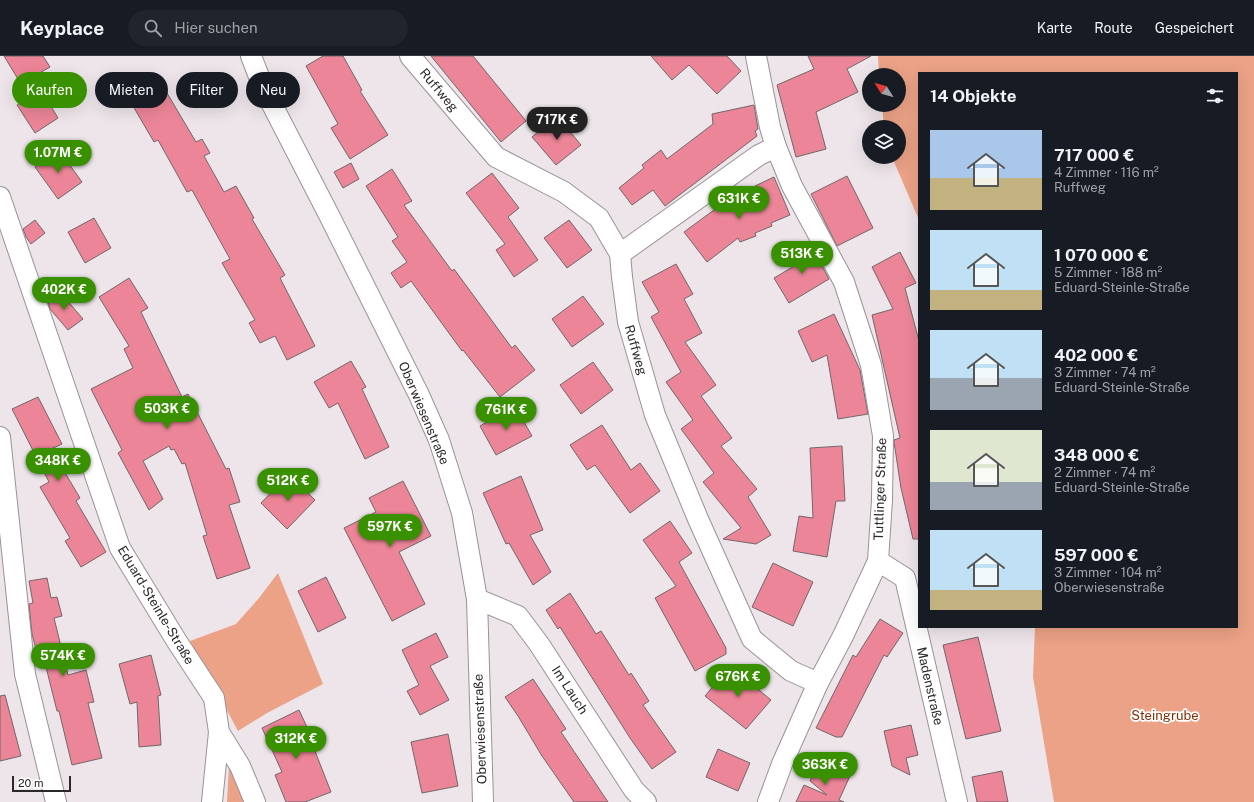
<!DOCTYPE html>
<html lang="de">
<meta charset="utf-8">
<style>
body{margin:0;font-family:"Public Sans",sans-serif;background:#20242c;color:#f1f3f6;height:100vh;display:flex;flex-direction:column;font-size:15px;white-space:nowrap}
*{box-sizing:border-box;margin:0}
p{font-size:13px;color:#9ea1a6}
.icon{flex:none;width:22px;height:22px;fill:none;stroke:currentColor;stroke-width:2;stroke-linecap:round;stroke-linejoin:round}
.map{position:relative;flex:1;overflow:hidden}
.drawer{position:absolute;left:918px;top:16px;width:320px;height:556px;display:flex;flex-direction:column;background:#171b24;border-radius:0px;box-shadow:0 4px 16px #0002}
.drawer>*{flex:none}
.banner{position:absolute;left:12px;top:16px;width:380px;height:36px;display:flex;gap:8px}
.needle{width:26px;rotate:307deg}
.buttons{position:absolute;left:862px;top:12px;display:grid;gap:8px}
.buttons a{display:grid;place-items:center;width:44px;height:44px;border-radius:50%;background:#171b24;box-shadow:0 4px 16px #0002;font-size:20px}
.scale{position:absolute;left:12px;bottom:10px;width:59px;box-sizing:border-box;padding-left:4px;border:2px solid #2b282a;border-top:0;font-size:11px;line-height:14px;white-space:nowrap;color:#2b282a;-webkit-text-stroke:3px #fff;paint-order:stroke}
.price{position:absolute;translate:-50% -34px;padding:0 9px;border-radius:14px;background:#399100;color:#fff;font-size:13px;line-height:26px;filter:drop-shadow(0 1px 2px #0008)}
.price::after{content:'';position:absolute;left:50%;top:24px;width:12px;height:9px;margin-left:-6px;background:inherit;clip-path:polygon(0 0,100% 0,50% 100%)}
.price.current{background:#222;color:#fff}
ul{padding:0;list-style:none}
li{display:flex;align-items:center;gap:12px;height:100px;padding:0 12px}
li span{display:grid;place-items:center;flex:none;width:112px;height:80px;border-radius:0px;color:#555}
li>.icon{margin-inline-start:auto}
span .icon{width:48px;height:48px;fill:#fffc;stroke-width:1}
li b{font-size:17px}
h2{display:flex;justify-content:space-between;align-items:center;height:48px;padding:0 12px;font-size:17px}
.chip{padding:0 14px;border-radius:18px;background:#171b24;box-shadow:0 4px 16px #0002;font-size:14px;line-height:36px}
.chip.current{background:#399100;color:#fff}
header{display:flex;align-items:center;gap:24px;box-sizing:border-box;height:56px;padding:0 20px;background:#171b24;border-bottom:1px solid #363941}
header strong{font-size:19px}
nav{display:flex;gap:22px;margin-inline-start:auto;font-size:14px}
.search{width:280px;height:36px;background:#20242c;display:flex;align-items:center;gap:10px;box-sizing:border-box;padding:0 14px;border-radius:22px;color:#9ea1a6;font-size:15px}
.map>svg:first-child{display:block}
.green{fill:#eba286}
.building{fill:#eb8597;stroke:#716869}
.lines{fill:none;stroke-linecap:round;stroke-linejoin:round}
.minor-casing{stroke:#999297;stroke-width:22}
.minor{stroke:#fff;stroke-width:20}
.labels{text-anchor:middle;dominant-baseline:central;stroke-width:3.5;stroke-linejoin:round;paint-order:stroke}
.street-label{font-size:13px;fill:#2b282a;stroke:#fff}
.park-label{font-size:13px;fill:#832f06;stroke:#fff}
</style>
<header>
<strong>Keyplace</strong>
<div class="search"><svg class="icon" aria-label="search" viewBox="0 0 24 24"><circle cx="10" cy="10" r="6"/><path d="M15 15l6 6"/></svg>Hier suchen</div>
<nav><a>Karte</a><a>Route</a><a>Gespeichert</a></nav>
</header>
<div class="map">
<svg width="1254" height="746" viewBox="0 0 1254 746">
<rect width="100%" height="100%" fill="#ede5ea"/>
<!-- green -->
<g class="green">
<path d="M878,0H1254V746H1054L1033,621L1035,571H1237V17H919V164L892,101H899V71H884L882,49H899V19H879Z"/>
<path d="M278,517L323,628L267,657L238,675L190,585L236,568L259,542Z"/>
<path d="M229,710L244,746H227Z"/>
</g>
<!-- building -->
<g class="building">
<path d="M4,0H43L50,11L21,28Z"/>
<path d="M323,0H343L362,34L360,35L388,79L350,103L331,72L338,68L306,10Z"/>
<path d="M431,0H473L526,65L501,86Z"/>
<path d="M651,0H727L741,15L717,38L689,9L672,24Z"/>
<path d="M808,0H871L847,13L858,36L816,56L826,93L796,101L777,29L814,13Z"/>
<path d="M164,32L196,86L202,83L210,97L204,100L224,136L236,130L254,162L252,163L285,219L280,222L315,290L287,304L275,280L260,287L249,267L255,264L222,207L230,203L192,134L187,136L158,84L154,86L133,50Z"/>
<path d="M41,34L58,62L35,77L17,49Z"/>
<path d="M754,49L758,73L755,75L757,80L665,150L653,134L632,149L619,132L644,112L642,109L661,94L667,103L713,68L712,58Z"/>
<path d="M557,60L581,89L556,109L532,81Z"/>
<path d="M59,94L82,126L58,143L35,111Z"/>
<path d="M351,107L359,123L343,132L334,116Z"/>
<path d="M392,113L412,145L404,149L452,215L454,213L512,292L515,289L535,314L500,341L463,294L462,295L411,225L401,232L391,217L407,206L392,185L398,181L366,130Z"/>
<path d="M492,117L519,152L508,161L538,204L514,221L496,194L505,188L466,137Z"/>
<path d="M847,120L873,172L837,190L811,138Z"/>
<path d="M774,121L790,159L771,167L772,170L755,177L756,180L740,186L738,182L707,206L684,176L714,154L741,143L739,140L757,132L755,130Z"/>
<path d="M94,162L111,192L85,207L68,176Z"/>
<path d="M35,164L45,177L31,188L26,181L23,173Z"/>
<path d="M569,164L592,194L567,212L544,182Z"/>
<path d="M810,188L829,223L789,247L774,222L796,209L790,200Z"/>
<path d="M900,196L916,227L905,232L919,285V483H913L901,432L894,386V384L900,382L872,259L893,253L872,211Z"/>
<path d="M676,208L693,238L684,243L702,277L685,286L716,329L701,340L732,382L721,390L757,433L748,441L771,479L756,488L723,483L741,472L703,426L714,417L681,373L693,364L666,326L681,316L651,261L659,256L642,226Z"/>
<path d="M129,222L148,252L141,256L182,341L188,338L226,413L229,412L240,446L229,449L250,512L217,523L203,480L207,479L185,407L182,408L174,393L171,394L169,390L143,405L163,443L149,454L118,397L122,394L91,333L133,312L124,293L129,290L99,241Z"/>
<path d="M60,236L83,263L68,274L50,253L48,246Z"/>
<path d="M583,240L604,268L572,291L552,263Z"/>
<path d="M834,258L860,314L868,358L838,363L827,299L812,306L798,275Z"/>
<path d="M351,305L366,331L362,333L389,391L365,403L338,347L329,352L314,326Z"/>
<path d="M593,306L613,334L581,358L560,329Z"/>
<path d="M38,341L62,388L51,393L80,442L76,445L106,496L81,511L65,485L70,482L40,431L49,426L12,353Z"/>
<path d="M515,350L532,380L496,399L480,370Z"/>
<path d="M602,369L631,414L640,407L660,435L630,457L595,409L587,414L570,389Z"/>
<path d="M842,390L845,445H836L827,501L793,495L799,460L813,462L810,392Z"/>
<path d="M289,418L315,444L287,473L261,447Z"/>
<path d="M521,420L543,474L530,479L551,516L533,529L509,487L506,488L483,437Z"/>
<path d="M403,425L431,480L399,496L425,548L392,565L344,472L376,456L369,442Z"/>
<path d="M670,465L692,497L679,506L726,592V598L695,615L655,542L676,530L643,484Z"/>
<path d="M773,507L813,526L793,570L752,551Z"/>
<path d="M326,521L346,562L318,576L298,535Z"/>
<path d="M47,522L51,542L57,541L62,560L54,562L68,619L86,614L94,646L88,647L102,702L72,709L59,655H57L43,599L38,601L32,578L29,548L33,547L29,525Z"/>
<path d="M570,537L596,578L601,575L629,619L631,617L649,645L643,649L676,696L652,713L630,682L560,571L558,573L546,554Z"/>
<path d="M880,563L903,577L887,601L884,599L842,681H836L816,672L853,599L856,601Z"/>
<path d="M436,577L448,601L430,610L449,644L420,659L407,635L419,629L402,594Z"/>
<path d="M978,581L1001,675L966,683L943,589Z"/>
<path d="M151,599L161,639L158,640L161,689L139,691L137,646L130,648L119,608Z"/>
<path d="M730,610L771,644L746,673L705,640Z"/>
<path d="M533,623L566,673L561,676L608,746H574L542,700L518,660L505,641Z"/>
<path d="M5,639L21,700L0,705V640Z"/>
<path d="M299,654L313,684L311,685L331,736L305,746H286L275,719L282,716L262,672Z"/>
<path d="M911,669L918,699L906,702L910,719L892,710L884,675Z"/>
<path d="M448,678L458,730L422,737L411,686Z"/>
<path d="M718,693L750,707L738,735L706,721Z"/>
<path d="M818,706L850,720L839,744L844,746H796L804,729L827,739L810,725Z"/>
<path d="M1002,715L1008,746H977L972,721Z"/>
</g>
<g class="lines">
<!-- minor casing -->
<g class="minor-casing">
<g id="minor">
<path d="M251,0L263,31L330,161L419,339L439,384L462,457L477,543L483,746"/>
<path d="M410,0L496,101L564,136L599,162L620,198L622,221L628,266L655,359L698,463L752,583L791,615L818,627"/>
<path d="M756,0L770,71L776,91L792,130L844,226L871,309L883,380L882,444L878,505L843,580L818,627L782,708L768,746"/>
<path d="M0,141L120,492L176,584L214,642L219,676L240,710L255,746"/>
<path d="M620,198L759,99L776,91"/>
<path d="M0,381L25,618L56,746"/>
<path d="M878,505L905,522L957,746"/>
<path d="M477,543L518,560L539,588L634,734L646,746"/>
<path d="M212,746L219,676"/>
</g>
</g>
<!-- minor -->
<use href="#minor" class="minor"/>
</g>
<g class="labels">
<!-- street labels -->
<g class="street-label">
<text transform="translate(439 34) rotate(50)">Ruffweg</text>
<text transform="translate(636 294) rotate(74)">Ruffweg</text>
<text transform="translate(424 357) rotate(67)">Oberwiesenstraße</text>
<text transform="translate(880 433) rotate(-88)">Tuttlinger Straße</text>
<text transform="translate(156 549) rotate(59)">Eduard-Steinle-Straße</text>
<text transform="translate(930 630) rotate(77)">Madenstraße</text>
<text transform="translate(570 634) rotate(57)">Im Lauch</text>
<text transform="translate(480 673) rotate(-92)">Oberwiesenstraße</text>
</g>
<!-- park labels -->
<g class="park-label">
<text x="1165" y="659">Steingrube</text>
</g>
</g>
</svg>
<div class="buttons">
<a><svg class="needle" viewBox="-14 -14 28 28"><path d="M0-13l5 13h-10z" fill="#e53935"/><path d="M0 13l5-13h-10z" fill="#9ea1a6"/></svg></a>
<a><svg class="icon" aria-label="layers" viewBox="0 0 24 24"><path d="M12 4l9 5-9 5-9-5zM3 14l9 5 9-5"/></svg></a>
</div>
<div class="scale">20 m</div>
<b class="price current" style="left:557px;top:85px">717K €</b>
<b class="price" style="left:58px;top:118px">1.07M €</b>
<b class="price" style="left:739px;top:164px">631K €</b>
<b class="price" style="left:802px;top:219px">513K €</b>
<b class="price" style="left:64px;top:255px">402K €</b>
<b class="price" style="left:167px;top:374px">503K €</b>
<b class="price" style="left:506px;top:375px">761K €</b>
<b class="price" style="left:58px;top:426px">348K €</b>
<b class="price" style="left:288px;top:446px">512K €</b>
<b class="price" style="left:390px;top:492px">597K €</b>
<b class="price" style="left:63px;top:621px">574K €</b>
<b class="price" style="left:738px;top:642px">676K €</b>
<b class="price" style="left:296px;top:704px">312K €</b>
<b class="price" style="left:825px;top:730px">363K €</b>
<div class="banner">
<a class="chip current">Kaufen</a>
<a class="chip">Mieten</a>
<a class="chip">Filter</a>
<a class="chip">Neu</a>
</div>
<section class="drawer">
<h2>14 Objekte<svg class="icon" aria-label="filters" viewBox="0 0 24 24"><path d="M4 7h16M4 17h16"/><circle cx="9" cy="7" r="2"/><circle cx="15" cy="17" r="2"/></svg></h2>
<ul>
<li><span style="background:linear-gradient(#a9c7e8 60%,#c2b280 0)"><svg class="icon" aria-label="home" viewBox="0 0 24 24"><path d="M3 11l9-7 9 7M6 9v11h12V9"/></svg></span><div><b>717 000 €</b><p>4 Zimmer · 116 m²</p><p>Ruffweg</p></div></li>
<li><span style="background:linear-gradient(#bfe0f5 75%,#c2b280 0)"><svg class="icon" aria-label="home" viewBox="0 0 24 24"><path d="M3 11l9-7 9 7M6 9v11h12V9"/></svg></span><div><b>1 070 000 €</b><p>5 Zimmer · 188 m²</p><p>Eduard-Steinle-Straße</p></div></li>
<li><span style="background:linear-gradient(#bfe0f5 60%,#9aa5b1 0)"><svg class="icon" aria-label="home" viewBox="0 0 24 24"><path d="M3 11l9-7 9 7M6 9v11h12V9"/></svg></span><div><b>402 000 €</b><p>3 Zimmer · 74 m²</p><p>Eduard-Steinle-Straße</p></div></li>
<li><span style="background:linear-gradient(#dfe7d0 65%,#9aa5b1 0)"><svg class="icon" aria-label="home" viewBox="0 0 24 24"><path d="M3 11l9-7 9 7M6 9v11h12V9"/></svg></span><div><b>348 000 €</b><p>2 Zimmer · 74 m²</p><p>Eduard-Steinle-Straße</p></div></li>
<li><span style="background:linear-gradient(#bfe0f5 75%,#c2b280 0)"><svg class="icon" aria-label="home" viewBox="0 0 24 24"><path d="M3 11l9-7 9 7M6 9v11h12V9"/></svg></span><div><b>597 000 €</b><p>3 Zimmer · 104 m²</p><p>Oberwiesenstraße</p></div></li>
</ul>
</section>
</div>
